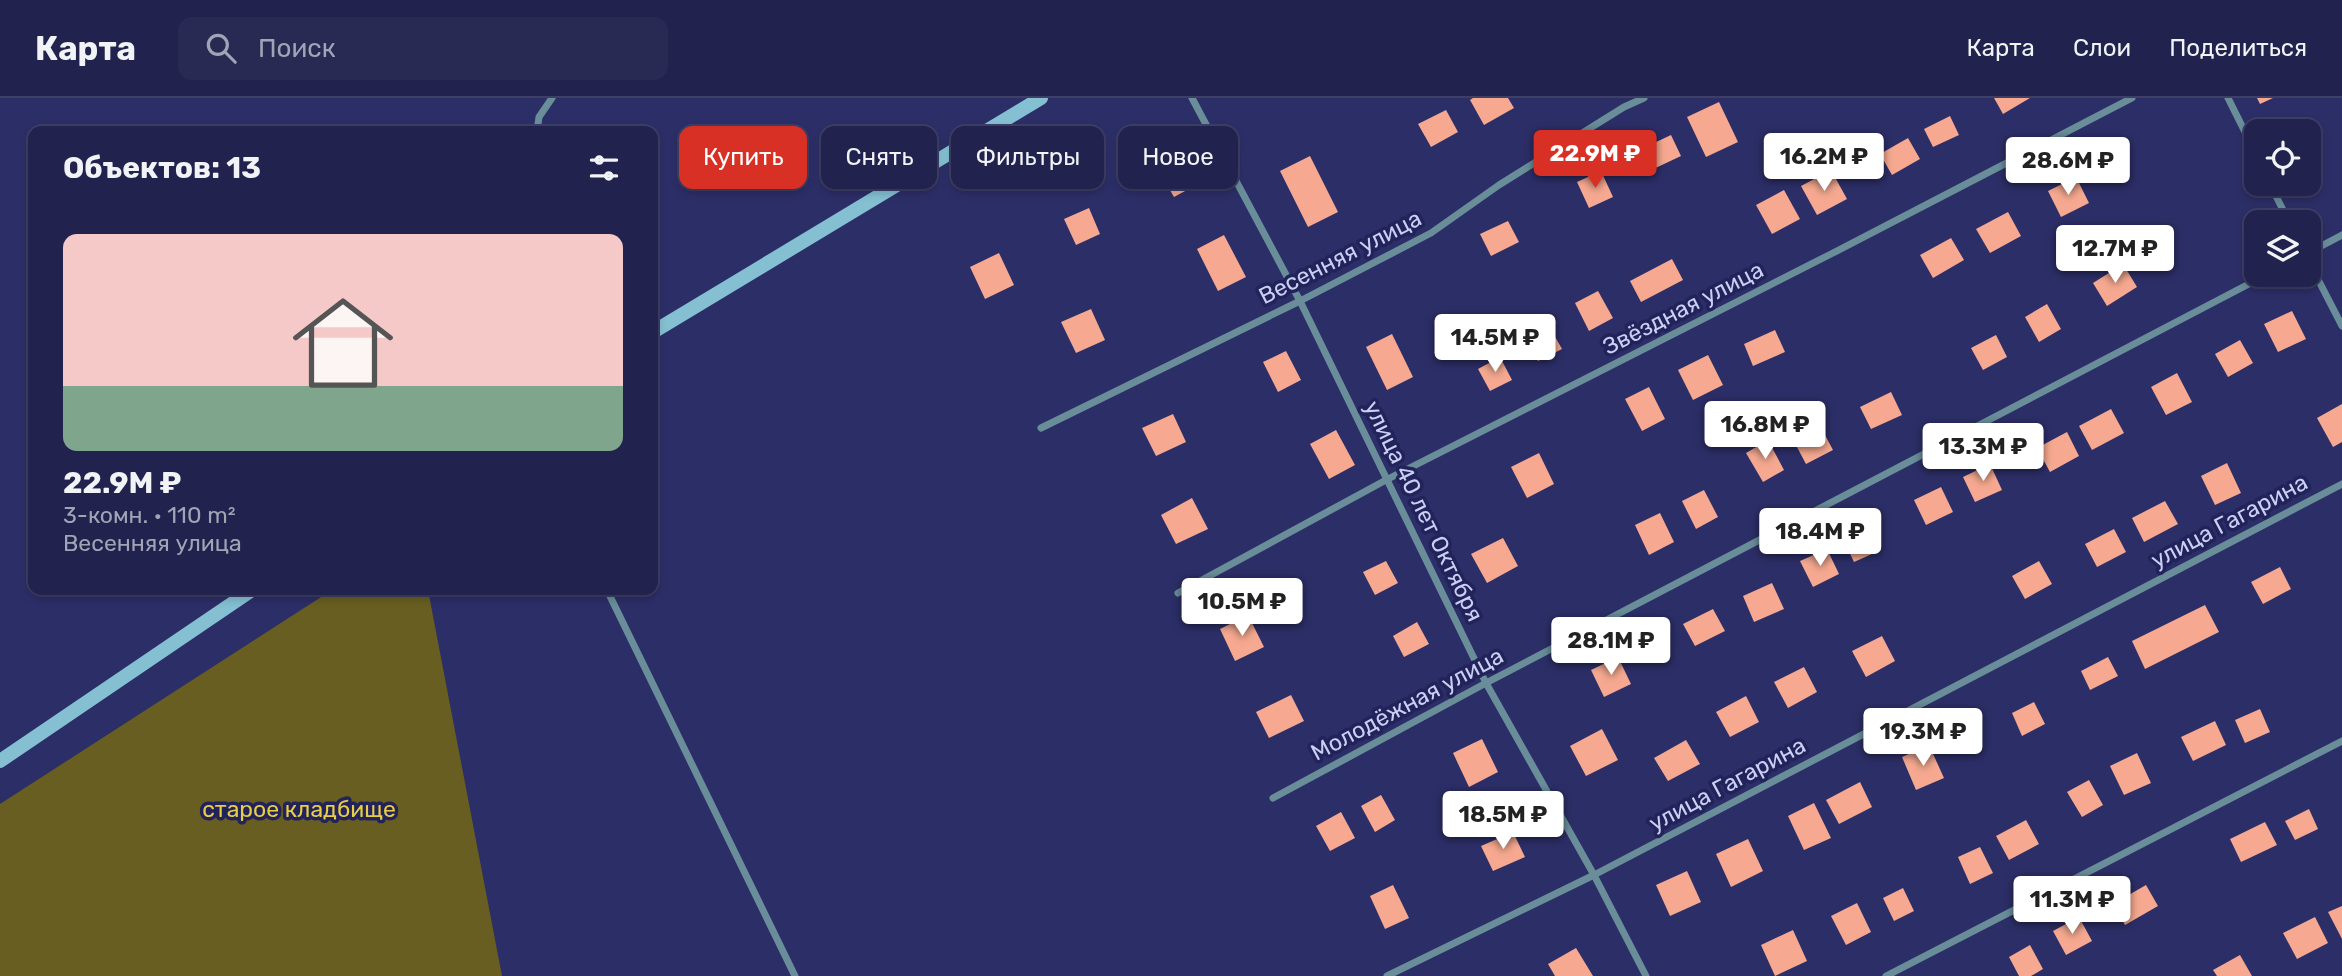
<!DOCTYPE html>
<html lang="ru">
<meta charset="utf-8">
<style>
body{margin:0;font-family:Rubik,sans-serif;background:#292a54;color:#f1f3f6;height:100vh;display:flex;flex-direction:column;font-size:26px;white-space:nowrap}
*{box-sizing:border-box;margin:0}
p{font-size:23px;color:#a2a4b6}
.icon{flex:none;width:38px;height:38px;fill:none;stroke:currentColor;stroke-width:2;stroke-linecap:round;stroke-linejoin:round}
.map{position:relative;flex:1;overflow:hidden}
.drawer{position:absolute;left:28px;top:28px;width:630px;height:469px;display:flex;flex-direction:column;background:#21224d;border-radius:14px;box-shadow:0 4px 10px #0003,0 0 0 2px #3e3f65}
.drawer>*{flex:none}
.top-card{position:absolute;left:679px;top:28px;width:665px;height:63px;display:flex;gap:14px}
.tools{position:absolute;left:2244px;top:21px;display:grid;gap:14px}
.tools a{display:grid;place-items:center;width:77px;height:77px;border-radius:14px;background:#21224d;box-shadow:0 4px 10px #0003,0 0 0 2px #3e3f65;font-size:35px}
.price{position:absolute;translate:-50% -60px;padding:0 16px;border-radius:7px;background:#fff;color:#222;font-size:23px;line-height:46px;filter:drop-shadow(0 2px 4px #0008)}
.price::after{content:'';position:absolute;left:50%;top:42px;width:21px;height:16px;margin-left:-10px;background:inherit;clip-path:polygon(0 0,100% 0,50% 100%)}
.price.active{background:#d93025;color:#fff}
ul{padding:0;list-style:none}
li{display:grid;align-content:center;gap:14px;height:371px;padding:0 35px}
li+li{border-top:2px solid #3e3f65}
li span{display:grid;place-items:center;height:217px;border-radius:14px;color:#555}
li>.icon{margin-inline-start:auto}
span .icon{width:126px;height:126px;fill:#fffc;stroke-width:1}
li b{font-size:30px}
h2{display:flex;justify-content:space-between;align-items:center;height:84px;padding:0 35px;font-size:30px}
.pill{padding:0 24px;border-radius:14px;background:#21224d;box-shadow:0 4px 10px #0003,0 0 0 2px #3e3f65;font-size:24px;line-height:63px}
.pill.active{background:#d93025;color:#fff}
header{display:flex;align-items:center;gap:42px;box-sizing:border-box;height:98px;padding:0 35px;background:#21224d;border-bottom:2px solid #3e3f65}
header strong{font-size:33px}
nav{display:flex;gap:38px;margin-inline-start:auto;font-size:24px}
.search{width:490px;height:63px;background:#292a54;display:flex;align-items:center;gap:18px;box-sizing:border-box;padding:0 24px;border-radius:14px;color:#a2a4b6;font-size:26px}
.map>svg:first-child{display:block}
.green{fill:#695e21}
.building{fill:#f6a990}
.lines{fill:none;stroke-linecap:round;stroke-linejoin:round}
.minor{stroke:#698e99;stroke-width:7}
.secondary{stroke:#84c0d2;stroke-width:14}
.labels{text-anchor:middle;dominant-baseline:central;stroke-width:7;stroke-linejoin:round;paint-order:stroke}
.street-label{font-size:23px;fill:#cad0f3;stroke:#23235b}
.park-label{font-size:23px;fill:#e8ce45;stroke:#23235b}
</style>
<header>
<strong>Карта</strong>
<div class="search"><svg class="icon" aria-label="search" viewBox="0 0 24 24"><circle cx="10" cy="10" r="6"/><path d="M15 15l6 6"/></svg>Поиск</div>
<nav><a>Карта</a><a>Слои</a><a>Поделиться</a></nav>
</header>
<div class="map">
<svg width="2342" height="878" viewBox="0 0 2342 878">
<rect width="100%" height="100%" fill="#2c2e67"/>
<!-- green -->
<path class="green" d="M332,492H428L502,878H0V706Z"/>
<!-- building -->
<g class="building">
<path d="M1473,0H1508L1514,10L1484,27L1470,2Z"/>
<path d="M1994,0H2030L2003,16Z"/>
<path d="M2257,0H2273L2260,6Z"/>
<path d="M1719,4L1738,44L1706,59L1687,19Z"/>
<path d="M1446,12L1458,34L1431,49L1418,26Z"/>
<path d="M1950,18L1959,37L1933,49L1924,31Z"/>
<path d="M1671,37L1681,58L1647,74L1637,53Z"/>
<path d="M1908,40L1920,61L1892,77L1880,56Z"/>
<path d="M1310,58L1338,114L1308,129L1280,73Z"/>
<path d="M1189,66L1200,85L1174,99L1163,80Z"/>
<path d="M1831,72L1847,101L1817,117L1801,88Z"/>
<path d="M1601,73L1613,99L1589,110L1577,84Z"/>
<path d="M2076,79L2089,105L2061,119L2048,93Z"/>
<path d="M1784,92L1800,121L1772,136L1756,107Z"/>
<path d="M1089,110L1100,136L1076,147L1064,121Z"/>
<path d="M2008,114L2021,138L1990,155L1976,131Z"/>
<path d="M1508,123L1519,144L1491,158L1480,136Z"/>
<path d="M1224,137L1246,179L1218,193L1197,151Z"/>
<path d="M1951,140L1964,162L1933,180L1920,157Z"/>
<path d="M999,155L1014,187L985,201L970,169Z"/>
<path d="M1672,161L1683,182L1641,204L1630,183Z"/>
<path d="M2123,166L2137,189L2107,208L2093,185Z"/>
<path d="M1598,193L1613,220L1589,233L1575,205Z"/>
<path d="M2047,206L2061,231L2039,244L2025,219Z"/>
<path d="M1091,211L1105,242L1076,255L1061,224Z"/>
<path d="M2292,213L2306,241L2278,254L2264,226Z"/>
<path d="M1548,226L1562,251L1538,263L1525,239Z"/>
<path d="M1775,232L1785,254L1753,268L1744,246Z"/>
<path d="M1392,236L1413,279L1387,292L1366,249Z"/>
<path d="M1996,237L2007,259L1983,272L1971,250Z"/>
<path d="M2240,242L2253,265L2228,279L2215,256Z"/>
<path d="M1286,253L1301,282L1278,294L1263,264Z"/>
<path d="M1708,257L1723,287L1693,302L1678,272Z"/>
<path d="M1500,259L1512,282L1490,293L1478,271Z"/>
<path d="M2177,275L2192,304L2166,317L2151,289Z"/>
<path d="M1649,289L1665,321L1642,333L1625,301Z"/>
<path d="M1891,294L1902,317L1871,331L1860,309Z"/>
<path d="M2342,306V344L2333,349L2317,320Z"/>
<path d="M2111,311L2124,335L2092,352L2079,328Z"/>
<path d="M1173,316L1186,344L1156,358L1142,330Z"/>
<path d="M1817,322L1833,352L1806,366L1790,336Z"/>
<path d="M1336,332L1355,367L1329,381L1310,346Z"/>
<path d="M2067,334L2079,358L2050,374L2037,350Z"/>
<path d="M1768,342L1784,372L1763,384L1746,355Z"/>
<path d="M1539,355L1554,386L1527,400L1511,369Z"/>
<path d="M2227,365L2241,395L2215,407L2201,378Z"/>
<path d="M1990,366L2002,392L1975,404L1963,379Z"/>
<path d="M1941,389L1953,414L1926,427L1914,402Z"/>
<path d="M1704,392L1718,419L1696,431L1682,403Z"/>
<path d="M1192,400L1208,431L1176,446L1161,417Z"/>
<path d="M2165,403L2178,426L2144,444L2132,420Z"/>
<path d="M1660,415L1674,444L1649,457L1635,427Z"/>
<path d="M1869,426L1881,452L1854,464L1842,439Z"/>
<path d="M2114,431L2126,454L2097,469L2085,446Z"/>
<path d="M1503,440L1518,468L1487,485L1471,456Z"/>
<path d="M1827,451L1839,476L1813,489L1800,463Z"/>
<path d="M1386,463L1398,485L1375,497L1363,474Z"/>
<path d="M2039,463L2052,486L2025,501L2012,478Z"/>
<path d="M2280,469L2291,491L2263,506L2251,484Z"/>
<path d="M1772,485L1784,511L1754,524L1743,498Z"/>
<path d="M2205,507L2219,534L2145,571L2132,543Z"/>
<path d="M1713,511L1725,533L1695,548L1683,526Z"/>
<path d="M1248,517L1264,549L1235,563L1220,531Z"/>
<path d="M1417,524L1429,546L1404,559L1393,538Z"/>
<path d="M1882,538L1895,563L1866,579L1852,553Z"/>
<path d="M1618,559L1631,586L1604,599L1591,572Z"/>
<path d="M2108,559L2118,578L2090,592L2081,573Z"/>
<path d="M1804,569L1817,594L1788,610L1774,584Z"/>
<path d="M1291,597L1304,623L1269,640L1256,614Z"/>
<path d="M1746,598L1759,624L1730,639L1716,614Z"/>
<path d="M2034,604L2045,626L2022,638L2012,615Z"/>
<path d="M2260,611L2270,634L2245,645L2235,622Z"/>
<path d="M2215,623L2226,647L2193,663L2181,639Z"/>
<path d="M1602,631L1618,662L1586,678L1570,648Z"/>
<path d="M1482,641L1498,674L1469,689L1453,655Z"/>
<path d="M1686,642L1700,666L1668,683L1654,660Z"/>
<path d="M1929,647L1944,680L1916,692L1902,659Z"/>
<path d="M2137,655L2151,685L2124,697L2110,668Z"/>
<path d="M2089,682L2103,707L2082,719L2067,694Z"/>
<path d="M1860,684L1872,709L1839,726L1826,702Z"/>
<path d="M1381,697L1395,722L1375,734L1361,708Z"/>
<path d="M1814,705L1831,740L1804,752L1788,718Z"/>
<path d="M2309,711L2318,731L2295,742L2285,723Z"/>
<path d="M1341,714L1355,740L1330,753L1316,728Z"/>
<path d="M2026,722L2039,746L2009,762L1996,738Z"/>
<path d="M2265,724L2277,747L2241,764L2230,741Z"/>
<path d="M1513,734L1525,759L1493,773L1481,748Z"/>
<path d="M1748,741L1763,773L1731,789L1716,756Z"/>
<path d="M1980,749L1993,775L1970,786L1958,759Z"/>
<path d="M1687,773L1701,804L1670,818L1656,787Z"/>
<path d="M1393,787L1409,820L1385,831L1370,798Z"/>
<path d="M2146,787L2158,808L2125,827L2113,806Z"/>
<path d="M1903,790L1914,813L1894,823L1883,800Z"/>
<path d="M1857,805L1871,834L1846,847L1831,818Z"/>
<path d="M2342,808V841L2328,814Z"/>
<path d="M2079,819L2092,843L2066,857L2053,833Z"/>
<path d="M2315,819L2328,845L2297,861L2283,835Z"/>
<path d="M1793,832L1807,863L1775,878L1761,847Z"/>
<path d="M2030,847L2043,871L2031,878H2019L2009,859Z"/>
<path d="M1576,850L1593,878H1555L1548,866Z"/>
<path d="M2240,857L2252,878H2217L2213,872Z"/>
</g>
<g class="lines">
<!-- minor -->
<g class="minor">
<path d="M1192,0L1300,203L1486,585L1594,777L1646,878"/>
<path d="M2228,0L2256,56"/>
<path d="M537,33L539,19L552,0"/>
<path d="M2270,86L2289,124"/>
<path d="M2308,155L2342,137"/>
<path d="M2308,162L2342,228"/>
<path d="M1041,330L1300,203L1431,135L1499,87L1624,9L1644,0"/>
<path d="M607,492L795,878"/>
<path d="M1178,495L1386,382L1831,156L2132,0"/>
<path d="M1273,700L1486,585L2266,177"/>
<path d="M1387,878L1594,777L2342,386"/>
<path d="M1886,878L2342,643"/>
</g>
<!-- secondary -->
<g class="secondary">
<path d="M653,234L1041,0"/>
<path d="M0,663L252,492"/>
</g>
</g>
<g class="labels">
<!-- street labels -->
<g class="street-label">
<text transform="translate(1340 159) rotate(-27)">Весенняя улица</text>
<text transform="translate(1683 210) rotate(-27)">Звёздная улица</text>
<text transform="translate(1424 413) rotate(64)">улица 40 лет Октября</text>
<text transform="translate(2229 423) rotate(-28)">улица Гагарина</text>
<text transform="translate(1407 606) rotate(-28)">Молодёжная улица</text>
<text transform="translate(1727 686) rotate(-28)">улица Гагарина</text>
</g>
<!-- park labels -->
<g class="park-label">
<text x="299" y="711">старое кладбище</text>
</g>
</g>
</svg>
<div class="tools">
<a><svg class="icon" aria-label="locate" viewBox="0 0 24 24"><circle cx="12" cy="12" r="6"/><path d="M12 2v4M12 18v4M2 12h4M18 12h4"/></svg></a>
<a><svg class="icon" aria-label="layers" viewBox="0 0 24 24"><path d="M12 4l9 5-9 5-9-5zM3 14l9 5 9-5"/></svg></a>
</div>
<b class="price active" style="left:1595px;top:92px">22.9M ₽</b>
<b class="price" style="left:1824px;top:95px">16.2M ₽</b>
<b class="price" style="left:2068px;top:99px">28.6M ₽</b>
<b class="price" style="left:2115px;top:187px">12.7M ₽</b>
<b class="price" style="left:1495px;top:276px">14.5M ₽</b>
<b class="price" style="left:1765px;top:363px">16.8M ₽</b>
<b class="price" style="left:1983px;top:385px">13.3M ₽</b>
<b class="price" style="left:1820px;top:470px">18.4M ₽</b>
<b class="price" style="left:1242px;top:540px">10.5M ₽</b>
<b class="price" style="left:1611px;top:579px">28.1M ₽</b>
<b class="price" style="left:1923px;top:670px">19.3M ₽</b>
<b class="price" style="left:1503px;top:753px">18.5M ₽</b>
<b class="price" style="left:2072px;top:838px">11.3M ₽</b>
<div class="top-card">
<a class="pill active">Купить</a>
<a class="pill">Снять</a>
<a class="pill">Фильтры</a>
<a class="pill">Новое</a>
</div>
<section class="drawer">
<h2>Объектов: 13<svg class="icon" aria-label="filters" viewBox="0 0 24 24"><path d="M4 7h16M4 17h16"/><circle cx="9" cy="7" r="2"/><circle cx="15" cy="17" r="2"/></svg></h2>
<ul>
<li><span style="background:linear-gradient(#f6c9c9 70%,#7fa58c 0)"><svg class="icon" aria-label="home" viewBox="0 0 24 24"><path d="M3 11l9-7 9 7M6 9v11h12V9"/></svg></span><div><b>22.9M ₽</b><p>3-комн. · 110 m²</p><p>Весенняя улица</p></div></li>
</ul>
</section>
</div>
